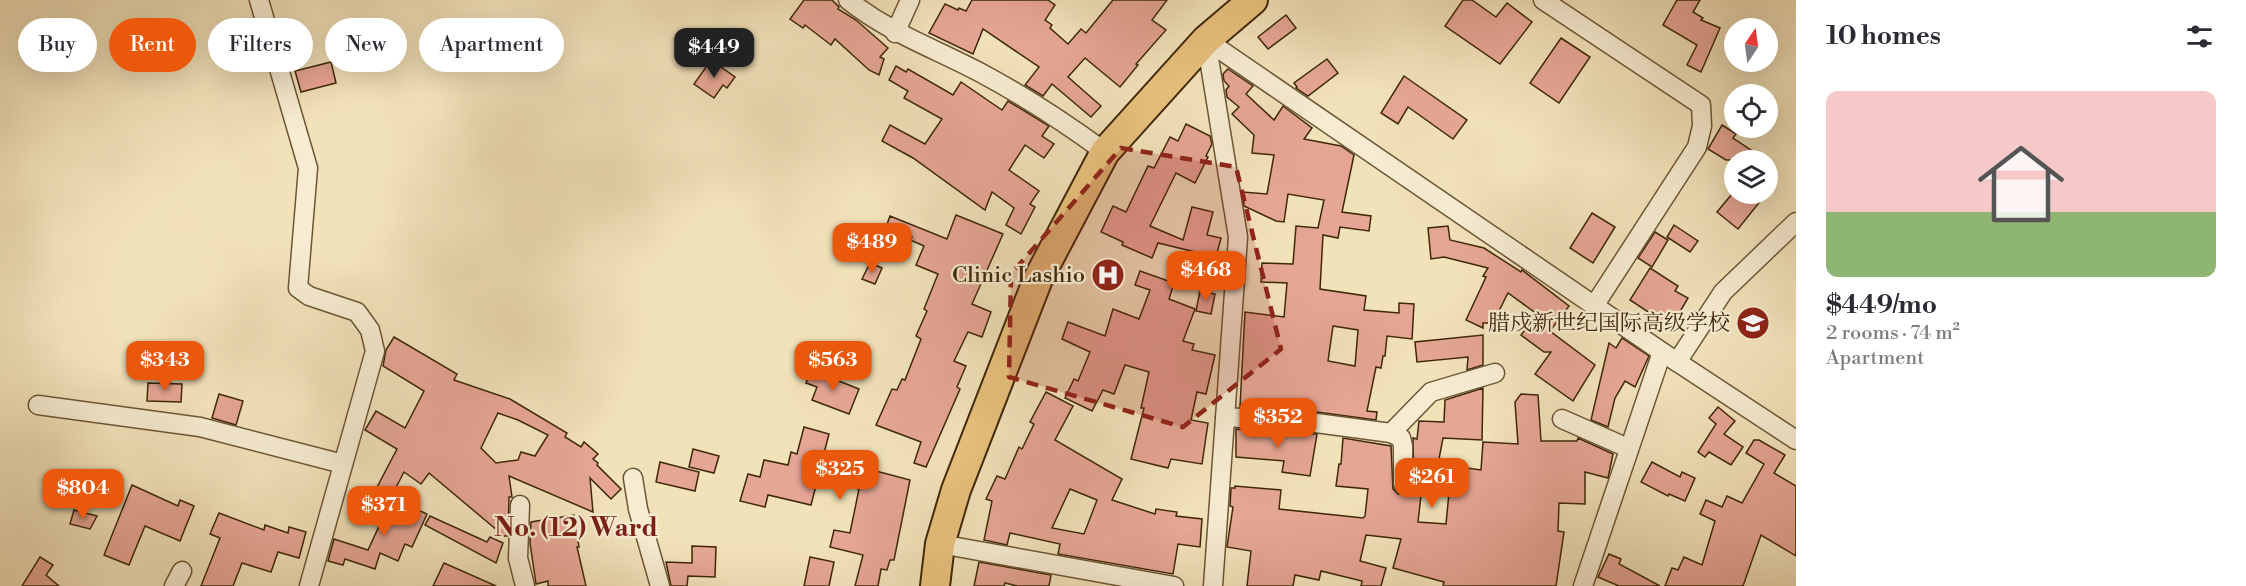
<!DOCTYPE html>
<meta charset="utf-8">
<style>
body{margin:0;font-family:"Libre Bodoni","Noto Serif SC",serif;background:#f7f7f7;color:#2b2b33;height:100vh;display:flex;flex-direction:column;font-size:22px;white-space:nowrap}
*{box-sizing:border-box;margin:0}
p{font-size:20px;color:#7c7c81}
.icon{flex:none;width:33px;height:33px;fill:none;stroke:currentColor;stroke-width:2;stroke-linecap:round;stroke-linejoin:round}
.map{position:relative;flex:1;overflow:hidden}
.drawer{display:flex;flex-direction:column;background:#fff;width:450px}
.drawer>*{flex:none}
.hud{position:absolute;left:18px;top:18px;width:570px;height:54px;display:flex;gap:12px}
.needle{width:39px;rotate:13deg}
.fabs{position:absolute;left:1724px;top:18px;display:grid;gap:12px}
.fabs a{display:grid;place-items:center;width:54px;height:54px;border-radius:50%;background:#fff;box-shadow:0 6px 24px #0002;font-size:30px}
.price{position:absolute;translate:-50% -51px;padding:0 14px;border-radius:12px;background:#ea580c;color:#fff;font-size:20px;line-height:39px;filter:drop-shadow(0 2px 3px #0008)}
.price::after{content:'';position:absolute;left:50%;top:36px;width:18px;height:14px;margin-left:-9px;background:inherit;clip-path:polygon(0 0,100% 0,50% 100%)}
.price.on{background:#222;color:#fff}
ul{padding:0;list-style:none}
li{display:grid;align-content:center;gap:12px;height:318px;padding:0 30px}
li+li{border-top:2px solid #e1e1e2}
li span{display:grid;place-items:center;height:186px;border-radius:12px;color:#555}
li>.icon{margin-inline-start:auto}
span .icon{width:108px;height:108px;fill:#fffc;stroke-width:1}
li b{font-size:26px}
h2{display:flex;justify-content:space-between;align-items:center;height:72px;padding:0 30px;font-size:26px}
.tag{padding:0 21px;border-radius:27px;background:#fff;box-shadow:0 6px 24px #0002;font-size:21px;line-height:54px}
.tag.on{background:#ea580c;color:#fff}
main{display:flex;flex:1;min-height:0}
.map>svg:first-child{display:block}
.building{fill:#e6a695;stroke:#3f2807;stroke-width:1.5;fill-rule:evenodd}
.lines{fill:none;stroke-linecap:round;stroke-linejoin:round}
.minor-casing{stroke:#6c5634;stroke-width:21}
.primary-casing{stroke:#3f2807;stroke-width:32}
.minor{stroke:#f7ecd2;stroke-width:18}
.primary{stroke:#e9c17d;stroke-width:28}
.marked{fill:#8f2418;fill-opacity:0.2;stroke:#8f2418;stroke-width:4.5;stroke-dasharray:12 8;stroke-linejoin:round}
.labels{text-anchor:middle;dominant-baseline:central;stroke-width:4.5;stroke-linejoin:round;paint-order:stroke}
.poi-label{font-size:22px;fill:#3f2807;stroke:#f7ecd2;text-anchor:end}
.quarter-label{font-size:26px;font-weight:bold;fill:#7a1f14;stroke:#f7ecd2}
</style>
<main>
<div class="map">
<svg width="1796" height="586" viewBox="0 0 1796 586">
<rect width="100%" height="100%" fill="#f2e2ba"/>
<filter id="stains"><feTurbulence type="fractalNoise" baseFrequency=".00333" numOctaves="4"/><feColorMatrix values="0 0 0 0 .2 0 0 0 0 .09 0 0 0 0 .02 0 0 0 .5 -.17"/></filter>
<radialGradient id="worn" r=".72"><stop offset=".6" stop-color="#630" stop-opacity="0"/><stop offset="1" stop-color="#630" stop-opacity=".3"/></radialGradient>
<!-- building -->
<g class="building">
<path d="M804,0H832L839,7L838,9L856,20L888,48L880,57L884,59L879,75L869,70L835,39L831,45L805,25L803,28L790,19Z"/>
<path d="M972,0H1048L1055,5L1045,20L1052,25L1050,28L1068,44L1081,29L1086,33L1113,0H1167L1152,20L1166,30L1136,64L1138,65L1120,87L1085,58L1068,77L1101,106L1091,117L1052,84L1043,96L1025,85L1039,67L983,29L973,54L929,33L945,4L958,10L959,8L966,11Z"/>
<path d="M1463,0H1472L1496,17L1507,3L1532,22L1500,64L1445,26Z"/>
<path d="M1677,0H1700L1693,12L1703,18L1701,20L1720,28L1701,72L1687,65L1697,45L1663,25Z"/>
<path d="M1286,15L1296,28L1268,49L1258,37Z"/>
<path d="M1561,38L1590,57L1559,103L1530,83Z"/>
<path d="M1327,59L1338,73L1308,96L1296,88L1297,87L1294,83Z"/>
<path d="M711,60L735,77L727,88L723,85L714,98L694,84Z"/>
<path d="M331,62L336,83L301,92L295,71Z"/>
<path d="M896,66L906,72L908,69L953,95L961,82L1002,110L1008,101L1049,126L1042,136L1054,144L1044,158L1025,145L1009,170L1039,191L1030,204L1035,207L1021,234L1006,225L1014,208L992,192L985,210L913,158L882,141L890,125L925,144L942,119L904,98L908,91L889,80Z"/>
<path d="M1228,69L1253,86L1246,94L1274,120L1283,106L1312,128L1304,139L1341,146L1354,155L1342,212L1371,216L1369,231L1340,227L1338,238L1323,235L1320,289L1366,296L1364,310L1399,313V303L1414,304L1412,339L1387,336L1385,356H1383L1381,368L1376,367L1367,411L1377,412L1376,420L1317,412L1240,407L1245,312L1284,317L1287,283L1261,282L1262,263L1293,264L1296,226L1318,228L1324,200L1288,194L1284,222L1276,221L1244,206L1243,192L1267,194L1274,155L1252,153L1254,135L1232,114L1239,107L1227,97L1226,90L1229,86L1224,81L1223,74ZM1333,326L1358,330L1355,366L1328,361Z"/>
<path d="M1404,76L1467,120L1453,139L1408,107L1398,124L1381,113Z"/>
<path d="M1186,124L1210,136L1212,144L1206,156L1208,157L1195,183L1176,173L1150,226L1183,240L1192,207L1213,212L1207,235L1221,238L1216,257L1158,243L1152,258L1122,245L1123,242L1101,232L1113,206L1126,212L1148,166L1154,168L1170,137L1178,141Z"/>
<path d="M1722,125L1736,134L1733,138L1766,160H1726L1708,149Z"/>
<path d="M1732,194H1766L1738,229L1717,212Z"/>
<path d="M1592,213L1615,227L1593,263L1570,248Z"/>
<path d="M956,215L1003,234L972,304L991,312L982,337L968,332L954,361L966,366L957,387L960,389L926,467L914,463L921,442L876,425L892,389L897,390L902,379L905,380L921,339L916,336L927,311L924,309L938,274L916,265L924,246L910,240L912,237L886,227L890,216L947,239Z"/>
<path d="M1674,225L1698,241L1690,252L1667,237Z"/>
<path d="M1448,226L1450,240L1484,248L1521,272L1522,270L1569,306L1550,331L1595,365L1573,401L1535,374L1551,352H1544L1521,335L1537,314L1508,293L1493,323H1483V328L1466,320L1486,277L1483,276L1488,268L1444,257L1431,259L1428,228Z"/>
<path d="M1655,232L1668,240L1652,267L1638,258Z"/>
<path d="M870,263L882,268L875,284L862,279Z"/>
<path d="M1650,268L1678,286L1675,291L1688,298L1671,327L1630,300Z"/>
<path d="M1140,271L1174,283L1169,299L1195,309L1183,341L1194,344L1192,350L1215,355L1206,394L1197,392L1191,420L1208,423L1202,464L1171,459L1168,468L1131,459L1144,408H1141L1149,372L1125,365L1114,394L1103,390L1092,411L1065,398L1074,379L1078,381L1090,352L1062,339L1068,322L1105,336L1113,309L1139,319L1150,290L1135,285Z"/>
<path d="M1200,291L1215,294L1211,314L1196,311Z"/>
<path d="M1483,335V365L1467,370L1468,357L1417,362L1415,342Z"/>
<path d="M394,337L457,374L454,380L510,399L567,433L565,437L581,447L584,442L598,454L593,459L598,463L597,465L621,489L611,499L590,478L593,512L509,476L512,497H509L508,536H504L429,473L421,484L404,472L389,501L374,493L397,449L365,430L376,411L405,428L424,391L383,366L386,350ZM498,413L518,420L548,435L535,456L521,452L518,460L496,463L481,448Z"/>
<path d="M1622,338L1649,356L1635,387L1625,381L1615,398L1608,427L1591,420L1609,343L1616,348Z"/>
<path d="M811,370L859,389L849,414L812,400L817,387L806,383Z"/>
<path d="M148,383L182,384L181,402L147,401Z"/>
<path d="M1483,388L1482,440L1443,438L1438,464L1481,470L1483,442L1518,444L1515,402L1521,394L1538,395L1541,441H1577L1578,438L1613,454L1608,478L1585,472V504L1559,503L1558,531L1564,532L1556,586H1443L1444,582L1393,568L1401,539L1366,535L1360,561L1386,568L1381,586H1361L1362,581L1321,571L1319,580L1295,575L1293,586H1247L1251,551L1227,547L1233,507L1230,506L1231,488H1235V486L1281,490L1279,509L1363,518L1365,516L1368,489L1336,486L1339,464H1341L1343,438L1391,446L1393,489L1398,494H1408L1414,485L1413,438L1417,439L1419,421L1444,422L1445,400ZM1423,478L1450,482L1446,524L1418,522Z"/>
<path d="M1046,392L1073,406L1055,440L1122,479L1112,500L1155,514L1156,509L1177,512L1176,516L1202,519L1200,547L1178,544L1173,574L1058,554L1060,544L1010,533L1007,545L984,540L992,501L986,499L997,476L1005,479L1019,447L1022,449L1034,424L1030,422ZM1070,489L1097,500L1084,534L1052,528Z"/>
<path d="M219,394L243,401L236,425L212,418Z"/>
<path d="M1718,407L1735,421L1724,434L1743,447L1731,465L1709,452L1705,457L1698,452L1716,424L1709,418Z"/>
<path d="M804,427L829,434L823,457L910,480L894,560H890L887,570L881,569L878,586H855L863,555L830,547L834,530L850,533L859,489L818,478L811,505L768,495L765,507L740,501L748,474L760,477L764,460L788,465L791,452L797,454Z"/>
<path d="M1236,429L1317,434L1310,476L1282,472L1284,461L1236,457Z"/>
<path d="M1754,440H1759L1785,455L1774,473L1796,486V556L1761,535L1743,586H1665L1672,568L1678,570L1684,557L1702,565L1715,521L1700,514L1706,500L1722,507L1727,496L1742,503L1764,464L1746,453Z"/>
<path d="M693,449L719,456L714,473L689,467Z"/>
<path d="M660,462L699,472L695,491L656,482Z"/>
<path d="M1652,462L1680,477L1682,472L1695,478L1685,501L1669,494L1668,496L1641,482Z"/>
<path d="M132,485L178,506L180,500L194,506L180,541L145,526L129,565L104,555Z"/>
<path d="M392,498L427,514L412,547L405,544L398,561L380,553L375,569L345,559L343,565L328,561L334,539L368,550Z"/>
<path d="M74,510L97,516L90,529L70,524Z"/>
<path d="M219,513L264,530L265,525L288,533L289,527L306,532L299,558L278,552L271,572L242,563L233,586H201L220,538L210,534Z"/>
<path d="M574,515L579,547H577L586,586H548V581L536,584L530,543L531,522Z"/>
<path d="M430,516L487,542L490,537L503,543L496,563L425,525Z"/>
<path d="M692,546L716,547L715,577L688,576L687,586H671L666,562L692,563Z"/>
<path d="M1609,554L1621,559L1619,564L1660,586H1619L1598,577Z"/>
<path d="M40,557L53,565L46,575L59,586H22Z"/>
<path d="M810,557L834,562L829,586H804Z"/>
<path d="M979,562L1051,575L1049,586H1017L1005,583L1004,586H974Z"/>
<path d="M444,563L496,586H433Z"/>
</g>
<g class="lines">
<!-- minor casing -->
<g class="minor-casing">
<g id="minor">
<path d="M259,0L308,168L298,288L309,296L357,312L370,330L375,351L309,586"/>
<path d="M848,0C891,34 934,48 981,73C1026,97 1064,122 1105,152"/>
<path d="M1543,0L1701,105L1702,126L1697,147L1594,306"/>
<path d="M895,33L910,0"/>
<path d="M1677,362L1723,292L1796,222"/>
<path d="M38,405L200,427L343,464"/>
<path d="M1225,417L1316,423L1391,433L1401,438L1403,446V484"/>
<path d="M1562,419L1628,448"/>
<path d="M1391,433L1431,392L1495,373"/>
<path d="M633,478L638,509L660,586"/>
<path d="M520,505L518,558L525,586"/>
<path d="M940,544L1174,586"/>
<path d="M174,586L182,571"/>
<path d="M1213,586L1238,237L1206,40L1662,352L1796,440"/>
<path d="M1583,586L1662,352"/>
</g>
</g>
<!-- primary casing -->
<g class="primary-casing">
<path id="primary" d="M935,586L940,544L956,490L1038,279L1105,152L1206,40L1253,0"/>
</g>
<!-- minor -->
<use href="#minor" class="minor"/>
<!-- primary -->
<use href="#primary" class="primary"/>
</g>
<!-- marked area -->
<path class="marked" d="M1121,148L1236,167L1281,349L1183,427L1009,377L1011,274Z"/>
<!-- icons -->
<defs>
<g id="hospital-disc" transform="scale(1.725)"><circle r="9.5" fill="#8f2418" stroke="#f7ecd2"/><path d="M-5-5h3v3.5h4V-5h3V5h-3V1.5h-4V5h-3Z" fill="#fff"/></g>
<g id="school-disc" transform="scale(1.725)"><circle r="9.5" fill="#8f2418" stroke="#f7ecd2"/><path d="M0-5L7-2L0 1L-7-2ZM-4 1L0 2.5L4 1V4Q0 6-4 4Z" fill="#fff"/></g>
</defs>
<g fill-rule="evenodd">
<use href="#hospital-disc" x="1108" y="275"/>
<use href="#school-disc" x="1753" y="323"/>
</g>
<g class="labels">
<!-- poi labels -->
<g class="poi-label">
<text x="1085" y="275">Clinic Lashio</text>
<text x="1730" y="323">腊戍新世纪国际高级学校</text>
</g>
<!-- quarter labels -->
<g class="quarter-label">
<text x="576" y="528">No. (12) Ward</text>
</g>
</g>
<rect width="100%" height="100%" filter="url(#stains)"/>
<rect width="100%" height="100%" fill="url(#worn)"/>
</svg>
<div class="fabs">
<a><svg class="needle" viewBox="-14 -14 28 28"><path d="M0-13l5 13h-10z" fill="#e53935"/><path d="M0 13l5-13h-10z" fill="#7c7c81"/></svg></a>
<a><svg class="icon" aria-label="locate" viewBox="0 0 24 24"><circle cx="12" cy="12" r="6"/><path d="M12 2v4M12 18v4M2 12h4M18 12h4"/></svg></a>
<a><svg class="icon" aria-label="layers" viewBox="0 0 24 24"><path d="M12 4l9 5-9 5-9-5zM3 14l9 5 9-5"/></svg></a>
</div>
<b class="price on" style="left:714px;top:79px">$449</b>
<b class="price" style="left:872px;top:274px">$489</b>
<b class="price" style="left:1206px;top:302px">$468</b>
<b class="price" style="left:165px;top:392px">$343</b>
<b class="price" style="left:833px;top:392px">$563</b>
<b class="price" style="left:1278px;top:449px">$352</b>
<b class="price" style="left:840px;top:501px">$325</b>
<b class="price" style="left:1432px;top:509px">$261</b>
<b class="price" style="left:83px;top:520px">$804</b>
<b class="price" style="left:384px;top:537px">$371</b>
<div class="hud">
<a class="tag">Buy</a>
<a class="tag on">Rent</a>
<a class="tag">Filters</a>
<a class="tag">New</a>
<a class="tag">Apartment</a>
</div>
</div>
<section class="drawer">
<h2>10 homes<svg class="icon" aria-label="filters" viewBox="0 0 24 24"><path d="M4 7h16M4 17h16"/><circle cx="9" cy="7" r="2"/><circle cx="15" cy="17" r="2"/></svg></h2>
<ul>
<li><span style="background:linear-gradient(#f6c9c9 65%,#8fb573 0)"><svg class="icon" aria-label="home" viewBox="0 0 24 24"><path d="M3 11l9-7 9 7M6 9v11h12V9"/></svg></span><div><b>$449/mo</b><p>2 rooms · 74 m²</p><p>Apartment</p></div></li>
</ul>
</section>
</main>
